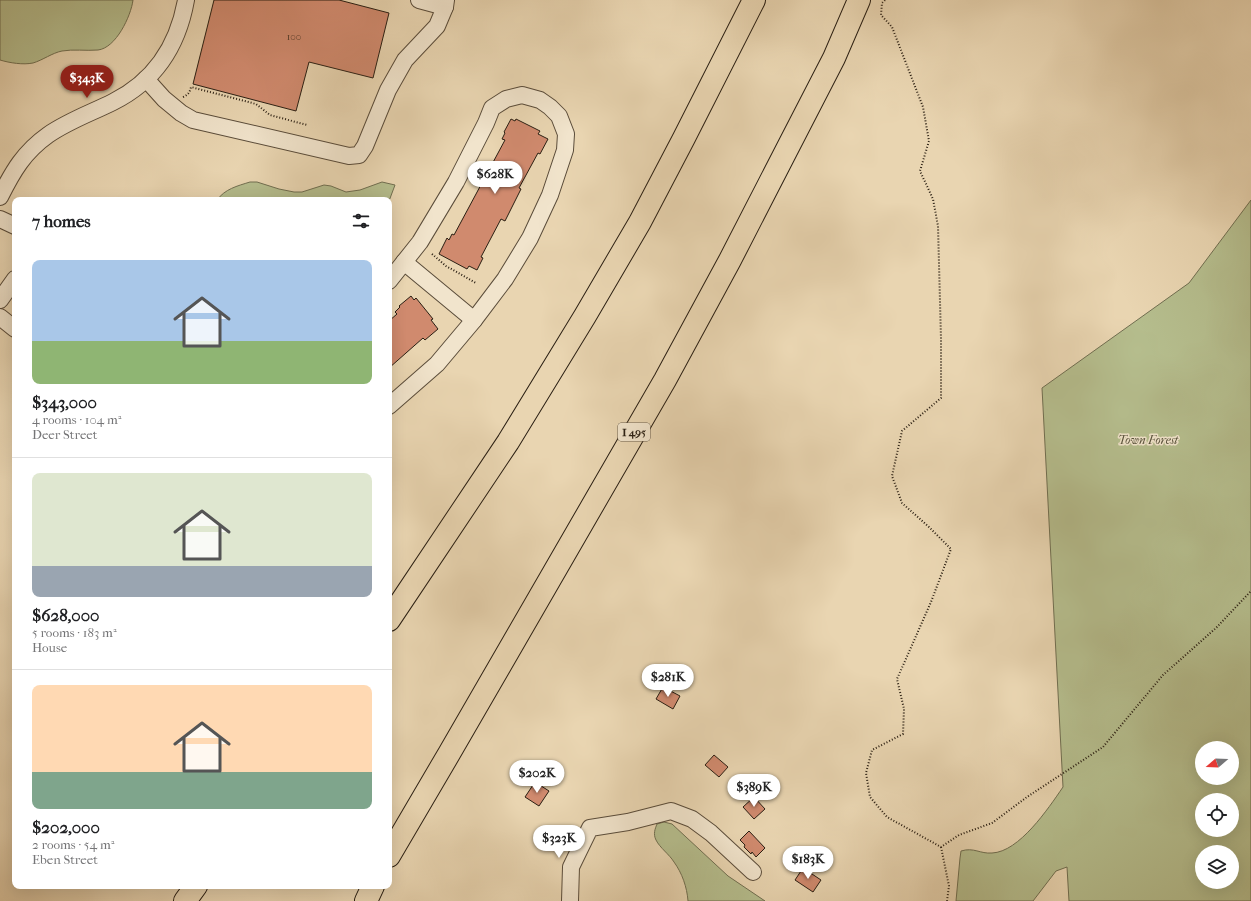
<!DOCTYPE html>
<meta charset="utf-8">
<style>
body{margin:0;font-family:"IM FELL French Canon",serif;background:#f6f6f6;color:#202124;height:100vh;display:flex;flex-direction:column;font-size:15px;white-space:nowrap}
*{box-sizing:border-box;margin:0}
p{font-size:13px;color:#757577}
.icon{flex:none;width:22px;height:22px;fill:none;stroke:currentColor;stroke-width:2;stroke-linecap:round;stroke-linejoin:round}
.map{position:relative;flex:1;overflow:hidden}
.panel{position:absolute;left:12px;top:197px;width:380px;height:692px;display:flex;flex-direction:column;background:#fff;border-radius:8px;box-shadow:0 4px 16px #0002}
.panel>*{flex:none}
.needle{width:26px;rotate:251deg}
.tools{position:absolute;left:1195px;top:741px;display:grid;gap:8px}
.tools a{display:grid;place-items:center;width:44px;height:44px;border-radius:50%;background:#fff;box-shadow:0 4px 16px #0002;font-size:20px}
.price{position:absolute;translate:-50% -34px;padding:0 9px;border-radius:14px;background:#fff;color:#222;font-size:13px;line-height:26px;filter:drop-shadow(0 1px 2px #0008)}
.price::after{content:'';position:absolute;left:50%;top:24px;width:12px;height:9px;margin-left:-6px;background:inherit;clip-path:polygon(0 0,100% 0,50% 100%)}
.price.on{background:#8f2418;color:#fff}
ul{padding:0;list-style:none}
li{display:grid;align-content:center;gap:8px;height:212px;padding:0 20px}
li+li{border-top:1px solid #e0e0e0}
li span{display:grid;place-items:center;height:124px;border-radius:8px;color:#555}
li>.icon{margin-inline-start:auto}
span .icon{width:72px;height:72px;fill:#fffc;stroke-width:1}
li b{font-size:17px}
h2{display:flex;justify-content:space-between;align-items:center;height:48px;padding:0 20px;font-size:17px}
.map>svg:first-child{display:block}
.green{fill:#b5bd8d;stroke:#706e50;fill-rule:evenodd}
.building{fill:#d08a6e;stroke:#2a1f13}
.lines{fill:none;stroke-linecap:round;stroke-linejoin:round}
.minor-casing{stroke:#5a4c3a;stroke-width:18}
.highway-casing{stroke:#2a1f13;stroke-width:24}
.path{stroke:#2a1f13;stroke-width:2;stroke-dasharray:1 2;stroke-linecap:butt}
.minor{stroke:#f1e4cc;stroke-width:16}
.highway{stroke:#e9d5b1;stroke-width:22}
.labels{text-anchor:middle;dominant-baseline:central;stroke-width:3;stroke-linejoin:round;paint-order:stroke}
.number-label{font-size:10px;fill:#543a2a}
.shield{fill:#f1e4cc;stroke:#665a4a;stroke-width:1}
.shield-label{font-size:11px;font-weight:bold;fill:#2a1f13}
.park-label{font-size:12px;font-style:italic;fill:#544e38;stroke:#f1e4cc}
</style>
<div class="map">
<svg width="1251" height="901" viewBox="0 0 1251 901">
<rect width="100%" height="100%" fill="#e9d5b1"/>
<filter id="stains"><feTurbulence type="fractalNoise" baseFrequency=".005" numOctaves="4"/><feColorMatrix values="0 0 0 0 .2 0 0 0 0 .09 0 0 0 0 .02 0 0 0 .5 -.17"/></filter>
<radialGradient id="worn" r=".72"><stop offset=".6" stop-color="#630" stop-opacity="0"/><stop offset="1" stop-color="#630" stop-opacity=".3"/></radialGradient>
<!-- green -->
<g class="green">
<path d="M0,0H133C131,16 116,48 98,50C86,51 73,49 62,51C52,53 43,60 33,63C23,65 10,63 0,60Z"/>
<path d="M250,182H257L279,189L294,192H302L324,185L331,186L346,192L360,190L382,182L395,185L389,201L217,200C225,189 237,186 250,182Z"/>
<path d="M1251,200V901H1069L1067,867L1056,871L1033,901H956L960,858L961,851C974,847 980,854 992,853C1019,852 1048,809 1063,787L1042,388L1189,283ZM1202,748H1232V778H1202ZM1202,800H1232V830H1202ZM1202,852H1232V882H1202Z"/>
<path d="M664,822L672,824L728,876L765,901H688C687,887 682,873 674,862C669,854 660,848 656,840C653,834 655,829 657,824Z"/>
</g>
<!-- building -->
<g class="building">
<path d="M214,0H339L389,13L373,78L309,62L296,111L193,84Z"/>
<path d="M511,119L515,121L516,119L540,131L538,134L548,139L540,154L538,153L519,188L521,189L505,221L501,219L481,257L483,258L477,270L469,266L467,269L439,254L447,238L449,240L452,234L454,235L505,140L502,139L505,133L504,132Z"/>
<path d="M411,296L414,300L416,298L433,319L431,320L438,329L425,340L423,338L389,368V321L397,314L395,312L400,307L399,306Z"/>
<path d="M663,687L680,696L673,709L656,699Z"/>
<path d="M714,755L728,767L719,777L705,765Z"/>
<path d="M535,782L549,791L539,806L525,797Z"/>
<path d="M754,797L765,809L754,819L743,807Z"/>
<path d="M749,831L765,848L756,857L752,852L751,854L744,847L745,845L740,840Z"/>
<path d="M803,868L821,880L813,892L795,880Z"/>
</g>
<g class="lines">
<!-- minor casing -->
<g class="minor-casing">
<g id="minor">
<path d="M419,0L445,7"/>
<path d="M146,79L164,99L181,113L193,120L349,156L359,155L365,146L388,90L405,60L437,26L445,7L446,0"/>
<path d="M0,197C13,171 24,152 48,135C68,121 91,113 113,102C155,81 178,45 186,0"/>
<path d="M0,219L15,226"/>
<path d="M404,262L474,320"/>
<path d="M389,281L420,242L456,182L486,123L492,108L506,99L522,95L540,100L550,107L559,116L566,134L565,150L550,195L530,238L505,279L474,320L437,364L389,406"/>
<path d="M0,300L15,279"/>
<path d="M0,317L15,329"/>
<path d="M570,901L571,867L590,828L628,822L671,811L692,819L711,833L753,872"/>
</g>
</g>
<!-- highway casing -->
<g class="highway-casing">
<g id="highway">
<path d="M389,620L508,442L585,316L640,222L684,138L754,0"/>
<path d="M389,856L450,752L665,380L730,260L784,155L834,58L859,0"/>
<path d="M185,901L196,886"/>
<path d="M366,901L373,886"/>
</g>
</g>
<!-- path -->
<g class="path">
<path d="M885,0L882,3L881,15L892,27L923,107L929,141L920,171L933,199L938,226L941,339V398L902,431L892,476L902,503L930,528L951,549L931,602L897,679L904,709L903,734L872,750L866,773L870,797L887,817L941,847L959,835L992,823L1027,797L1103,747L1163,675L1216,628L1251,591"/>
<path d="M183,97C188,95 190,92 191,87L256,104L270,115L307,125"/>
<path d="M432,254L446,266L476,283"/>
<path d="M13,383L15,380"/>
<path d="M941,847L949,886L947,901"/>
</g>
<!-- minor -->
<use href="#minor" class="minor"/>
<!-- highway -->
<use href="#highway" class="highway"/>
</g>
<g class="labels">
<!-- number labels -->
<g class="number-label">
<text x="294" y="37">100</text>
</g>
<!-- shield labels -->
<rect class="shield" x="618" y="423" width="32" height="18" rx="3"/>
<g class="shield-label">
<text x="634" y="432">I 495</text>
</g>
<!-- park labels -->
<g class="park-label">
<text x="1148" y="440">Town Forest</text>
</g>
</g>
<rect width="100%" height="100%" filter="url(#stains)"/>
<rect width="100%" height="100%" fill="url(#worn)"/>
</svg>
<div class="tools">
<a><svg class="needle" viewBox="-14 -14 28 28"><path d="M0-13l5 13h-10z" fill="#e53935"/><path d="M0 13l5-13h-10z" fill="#757577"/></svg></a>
<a><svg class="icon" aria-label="locate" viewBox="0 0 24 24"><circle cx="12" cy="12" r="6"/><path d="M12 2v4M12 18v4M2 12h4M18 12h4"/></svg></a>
<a><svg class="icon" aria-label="layers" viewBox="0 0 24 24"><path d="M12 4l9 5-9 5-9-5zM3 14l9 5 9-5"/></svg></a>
</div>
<b class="price on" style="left:87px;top:99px">$343K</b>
<b class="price" style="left:495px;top:195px">$628K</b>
<b class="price" style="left:668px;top:698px">$281K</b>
<b class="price" style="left:537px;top:794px">$202K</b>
<b class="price" style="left:754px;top:808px">$389K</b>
<b class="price" style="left:559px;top:859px">$323K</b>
<b class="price" style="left:808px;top:880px">$183K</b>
<section class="panel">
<h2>7 homes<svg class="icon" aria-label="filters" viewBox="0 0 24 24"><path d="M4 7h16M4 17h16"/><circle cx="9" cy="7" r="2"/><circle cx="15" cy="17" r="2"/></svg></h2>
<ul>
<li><span style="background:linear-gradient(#a9c7e8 65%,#8fb573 0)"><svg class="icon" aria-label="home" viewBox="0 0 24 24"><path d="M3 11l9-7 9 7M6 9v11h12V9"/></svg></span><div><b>$343,000</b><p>4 rooms · 104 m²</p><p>Deer Street</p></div></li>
<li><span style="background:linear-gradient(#dfe7d0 75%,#9aa5b1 0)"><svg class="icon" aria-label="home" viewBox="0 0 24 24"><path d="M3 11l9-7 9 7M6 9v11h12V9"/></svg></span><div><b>$628,000</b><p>5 rooms · 183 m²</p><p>House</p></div></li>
<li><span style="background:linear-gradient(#ffd9b3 70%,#7fa58c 0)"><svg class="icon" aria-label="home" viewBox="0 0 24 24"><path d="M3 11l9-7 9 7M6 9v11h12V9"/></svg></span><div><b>$202,000</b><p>2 rooms · 54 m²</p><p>Eben Street</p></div></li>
</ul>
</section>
</div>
